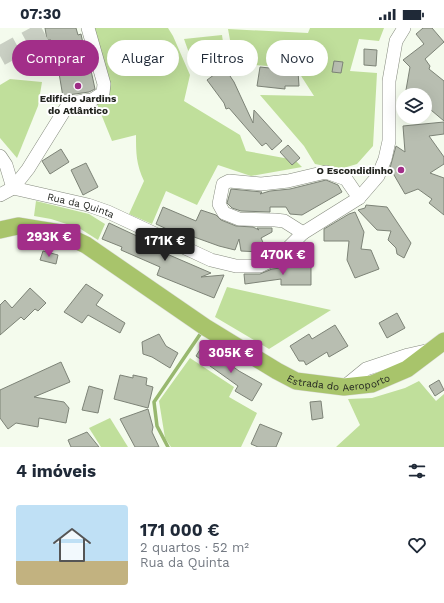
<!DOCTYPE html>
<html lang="pt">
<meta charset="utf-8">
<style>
body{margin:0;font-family:"Work Sans",sans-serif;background:#f2f2f3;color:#1f2937;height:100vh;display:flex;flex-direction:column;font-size:15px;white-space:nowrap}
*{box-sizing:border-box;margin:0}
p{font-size:13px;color:#747a83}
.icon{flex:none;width:22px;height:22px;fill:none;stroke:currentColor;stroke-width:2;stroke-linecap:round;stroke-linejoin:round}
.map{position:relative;height:419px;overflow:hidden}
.sheet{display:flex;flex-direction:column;background:#fff;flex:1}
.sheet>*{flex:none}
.top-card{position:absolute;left:12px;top:12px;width:420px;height:36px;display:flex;gap:8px}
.buttons{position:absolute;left:396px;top:60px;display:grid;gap:8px}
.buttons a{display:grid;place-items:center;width:36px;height:36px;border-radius:50%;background:#fff;box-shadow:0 4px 16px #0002;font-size:20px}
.price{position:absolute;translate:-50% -34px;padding:0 9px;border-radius:4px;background:#a22e89;color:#fff;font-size:13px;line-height:26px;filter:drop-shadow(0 1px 2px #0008)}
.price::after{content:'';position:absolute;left:50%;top:24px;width:12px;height:9px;margin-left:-6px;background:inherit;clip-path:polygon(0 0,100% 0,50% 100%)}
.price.selected{background:#222;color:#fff}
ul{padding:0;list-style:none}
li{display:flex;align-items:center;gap:12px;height:100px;padding:0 16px}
li span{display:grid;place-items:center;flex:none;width:112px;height:80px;border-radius:4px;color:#555}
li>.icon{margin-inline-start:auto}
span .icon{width:48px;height:48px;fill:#fffc;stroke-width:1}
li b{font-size:17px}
h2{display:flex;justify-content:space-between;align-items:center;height:48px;padding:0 16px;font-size:17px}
.pill{padding:0 14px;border-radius:18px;background:#fff;box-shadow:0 4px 16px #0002;font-size:14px;line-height:36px}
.pill.selected{background:#a22e89;color:#fff}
.status{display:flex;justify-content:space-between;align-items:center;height:28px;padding:0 20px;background:#fff;direction:ltr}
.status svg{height:11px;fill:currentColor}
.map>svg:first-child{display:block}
.green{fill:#c0df9b}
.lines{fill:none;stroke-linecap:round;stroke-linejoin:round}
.stream{stroke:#98b86f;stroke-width:3.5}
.building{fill:#b8beb1;stroke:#7d8377}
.highway-tunnel{stroke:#cad0c4;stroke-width:20;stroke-dasharray:20 10;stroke-linecap:butt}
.minor-casing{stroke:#868b7f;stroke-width:14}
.major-casing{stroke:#dcdcdb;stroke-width:18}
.minor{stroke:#fff;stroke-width:13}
.major{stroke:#a8c46b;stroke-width:17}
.poi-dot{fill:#a22e89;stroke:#fff;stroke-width:1.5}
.labels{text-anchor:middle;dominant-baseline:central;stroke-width:4;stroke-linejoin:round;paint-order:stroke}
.poi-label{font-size:10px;font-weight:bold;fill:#232520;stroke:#fff}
.street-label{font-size:10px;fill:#232520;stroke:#fff}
</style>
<div class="status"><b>07:30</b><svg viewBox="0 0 49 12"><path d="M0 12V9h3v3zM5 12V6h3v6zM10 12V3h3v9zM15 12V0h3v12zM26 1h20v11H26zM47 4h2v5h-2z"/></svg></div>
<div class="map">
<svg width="444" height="419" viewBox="0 0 444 419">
<rect width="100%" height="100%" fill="#f4fbed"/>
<!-- green -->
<g class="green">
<path d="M91,0H168L173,8L190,47L184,73L240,107L246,123L295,132L302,139L251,148L218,137L197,177L166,163L152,196L129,186L144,153C136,136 136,125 136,107L112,113L97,76L110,57Z"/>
<path d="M310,0H384L379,13L359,11L350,43L377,45L373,118L357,136L340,141L315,136L304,118L260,67L314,68L296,40L242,36L230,12L228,1L308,5Z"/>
<path d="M222,7L223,14L232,33L194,39L184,11Z"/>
<path d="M10,51L42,54L38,78L17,130L0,110V57Z"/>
<path d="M36,173L89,186L105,196L98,212L79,200L51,191L34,188Z"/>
<path d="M227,259L331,282L269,321L215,289Z"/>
<path d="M190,330L234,359L229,369L257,385L241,419H171L165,410L159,373Z"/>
<path d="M419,353L436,373L444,366V419H336L360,397L348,371L372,370L405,360Z"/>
<path d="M110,390L128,419H101L89,400Z"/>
</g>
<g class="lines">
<!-- stream -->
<path class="stream" d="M168,419L157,398L154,374L203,302"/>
</g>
<!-- building -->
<g class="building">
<path d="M45,0H76L78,7L81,6L87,34L89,33L95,61L89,64L68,67L63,69L58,39L56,40L51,12H47Z"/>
<path d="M423,0H432L444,14L425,31L430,38L429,41L444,53V93L425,77V67H413L406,62L410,39L403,32L424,16L416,6Z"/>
<path d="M364,21L377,22L376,38L364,37Z"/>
<path d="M334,33L343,34L341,45L332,44Z"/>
<path d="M230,35L237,43L230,48L234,54L253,95L254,82L282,113L272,122L266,115L262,118L229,80L226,81L224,75L207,52Z"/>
<path d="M260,39L298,43L299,58H285V61L257,58Z"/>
<path d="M444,94V106L429,108L444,129V136L430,145L444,150V187L429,175L432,171L418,161L405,166L390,140L396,118L405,124L403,98Z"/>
<path d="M288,117L300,130L292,137L280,124Z"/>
<path d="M61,121L69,134L50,146L42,133Z"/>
<path d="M86,135L98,159L83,167L71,142Z"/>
<path d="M326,152L338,157L342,164L302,187L290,186L286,179H270V184L241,183L232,180L227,175L231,161L262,164L260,166L270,163L290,161Z"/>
<path d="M366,177L387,179L411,215L404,230L397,226L396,220L388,212L391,203L377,202L358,182L365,180Z"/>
<path d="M163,179L196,193L201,182L216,187L221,192L236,198L253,199L259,202L257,200H272V204L261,210L266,221L260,224L241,223L239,211L235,222L219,218L183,205L182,208L156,196Z"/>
<path d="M355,184L364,204L361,221L371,222L379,241L355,250L347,232L349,213H324V201L349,186Z"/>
<path d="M109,195L154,216L153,220L211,245L201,249L224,247L214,270L157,247L160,239L121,222L122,219L102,211Z"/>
<path d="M43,223L58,227L56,236L40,232Z"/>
<path d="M290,239H311V257H281V251L245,256L244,246H260L272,241Z"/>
<path d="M86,256L103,267L96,277L125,295L120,305L88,287L82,295L64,284Z"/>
<path d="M30,260L46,275L38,283L35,281L24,292L21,289L0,307V277L5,272L12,280Z"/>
<path d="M397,285L405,300L387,310L379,295Z"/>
<path d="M335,297L348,318L329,329L327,324L306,337L304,333H299L290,318L309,306L312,311Z"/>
<path d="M159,306L166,318L178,325L170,340L152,329L143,326L142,314Z"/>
<path d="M203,317L239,343L262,356L252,373L235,363L238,358L196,328Z"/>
<path d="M61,334L70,354L34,369L64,374L69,380L66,395L39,390L38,399L16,395L8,401L0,390V362Z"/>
<path d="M120,347L133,350V347L147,350L146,357L153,359L148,380L114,371Z"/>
<path d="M439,352L444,362L435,368L429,358Z"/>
<path d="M89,358L103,362L98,385L82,382Z"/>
<path d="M321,373L323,390L312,392L310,374Z"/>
<path d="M148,381L153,399L152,404L159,419H135L120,391Z"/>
<path d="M260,396L282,405L276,419H258L251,416Z"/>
<path d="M87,404L99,419H71L68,412Z"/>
</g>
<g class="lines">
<!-- highway-tunnel -->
<path class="highway-tunnel" d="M0,28L51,0"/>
<!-- minor casing -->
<g class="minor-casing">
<g id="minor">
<path d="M0,128L6,137L13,160"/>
<path id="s1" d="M13,160L88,177L108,184L211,232L236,238H260L279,229L303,205L359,170L378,148L385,131L389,113V53L396,13L404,0"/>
<path d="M0,167L13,160L28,141L69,75L92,72L103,65L104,56L88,0"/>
<path d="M303,205L284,193L275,192L239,191L224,185L219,176L223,156L229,153L261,156L288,153L326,144L346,151L359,170"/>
<path d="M344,359L366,341L408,327L430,322"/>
</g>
</g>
<!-- major casing -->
<g class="major-casing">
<g id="major">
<path id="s2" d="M0,202L18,198L61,205L86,217L205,299L277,343L296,353L344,359L372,356L407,341L444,313"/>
</g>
</g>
<!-- minor -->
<use href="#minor" class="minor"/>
<!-- major -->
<use href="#major" class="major"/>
</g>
<!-- markers -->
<g class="poi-dot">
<circle cx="78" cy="58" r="4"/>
<circle cx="401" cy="142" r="4"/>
</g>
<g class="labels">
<!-- poi labels -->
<g class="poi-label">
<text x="78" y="70">Edifício Jardins<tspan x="78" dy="12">do Atlântico</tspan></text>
<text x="393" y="142" text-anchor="end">O Escondidinho</text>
</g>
<!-- street labels -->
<g class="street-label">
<text stroke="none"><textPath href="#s1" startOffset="70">Rua da Quinta</textPath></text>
<text stroke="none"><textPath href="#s2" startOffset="383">Estrada do Aeroporto</textPath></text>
</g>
</g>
</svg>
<div class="buttons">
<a><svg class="icon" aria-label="layers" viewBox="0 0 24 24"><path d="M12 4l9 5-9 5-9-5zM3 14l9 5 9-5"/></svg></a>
</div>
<b class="price" style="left:49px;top:230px">293K €</b>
<b class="price selected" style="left:165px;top:234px">171K €</b>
<b class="price" style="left:283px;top:248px">470K €</b>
<b class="price" style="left:231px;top:346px">305K €</b>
<div class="top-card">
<a class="pill selected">Comprar</a>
<a class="pill">Alugar</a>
<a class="pill">Filtros</a>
<a class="pill">Novo</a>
</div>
</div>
<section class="sheet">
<h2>4 imóveis<svg class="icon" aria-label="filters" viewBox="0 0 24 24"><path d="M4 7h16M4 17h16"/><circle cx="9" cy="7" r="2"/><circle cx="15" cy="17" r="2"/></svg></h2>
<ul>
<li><span style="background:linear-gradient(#bfe0f5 70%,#c2b280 0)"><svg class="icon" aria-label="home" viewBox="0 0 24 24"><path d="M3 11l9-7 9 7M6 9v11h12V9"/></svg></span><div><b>171 000 €</b><p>2 quartos · 52 m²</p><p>Rua da Quinta</p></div><svg class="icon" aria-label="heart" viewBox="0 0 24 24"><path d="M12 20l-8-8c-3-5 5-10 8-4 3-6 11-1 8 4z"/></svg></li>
</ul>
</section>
